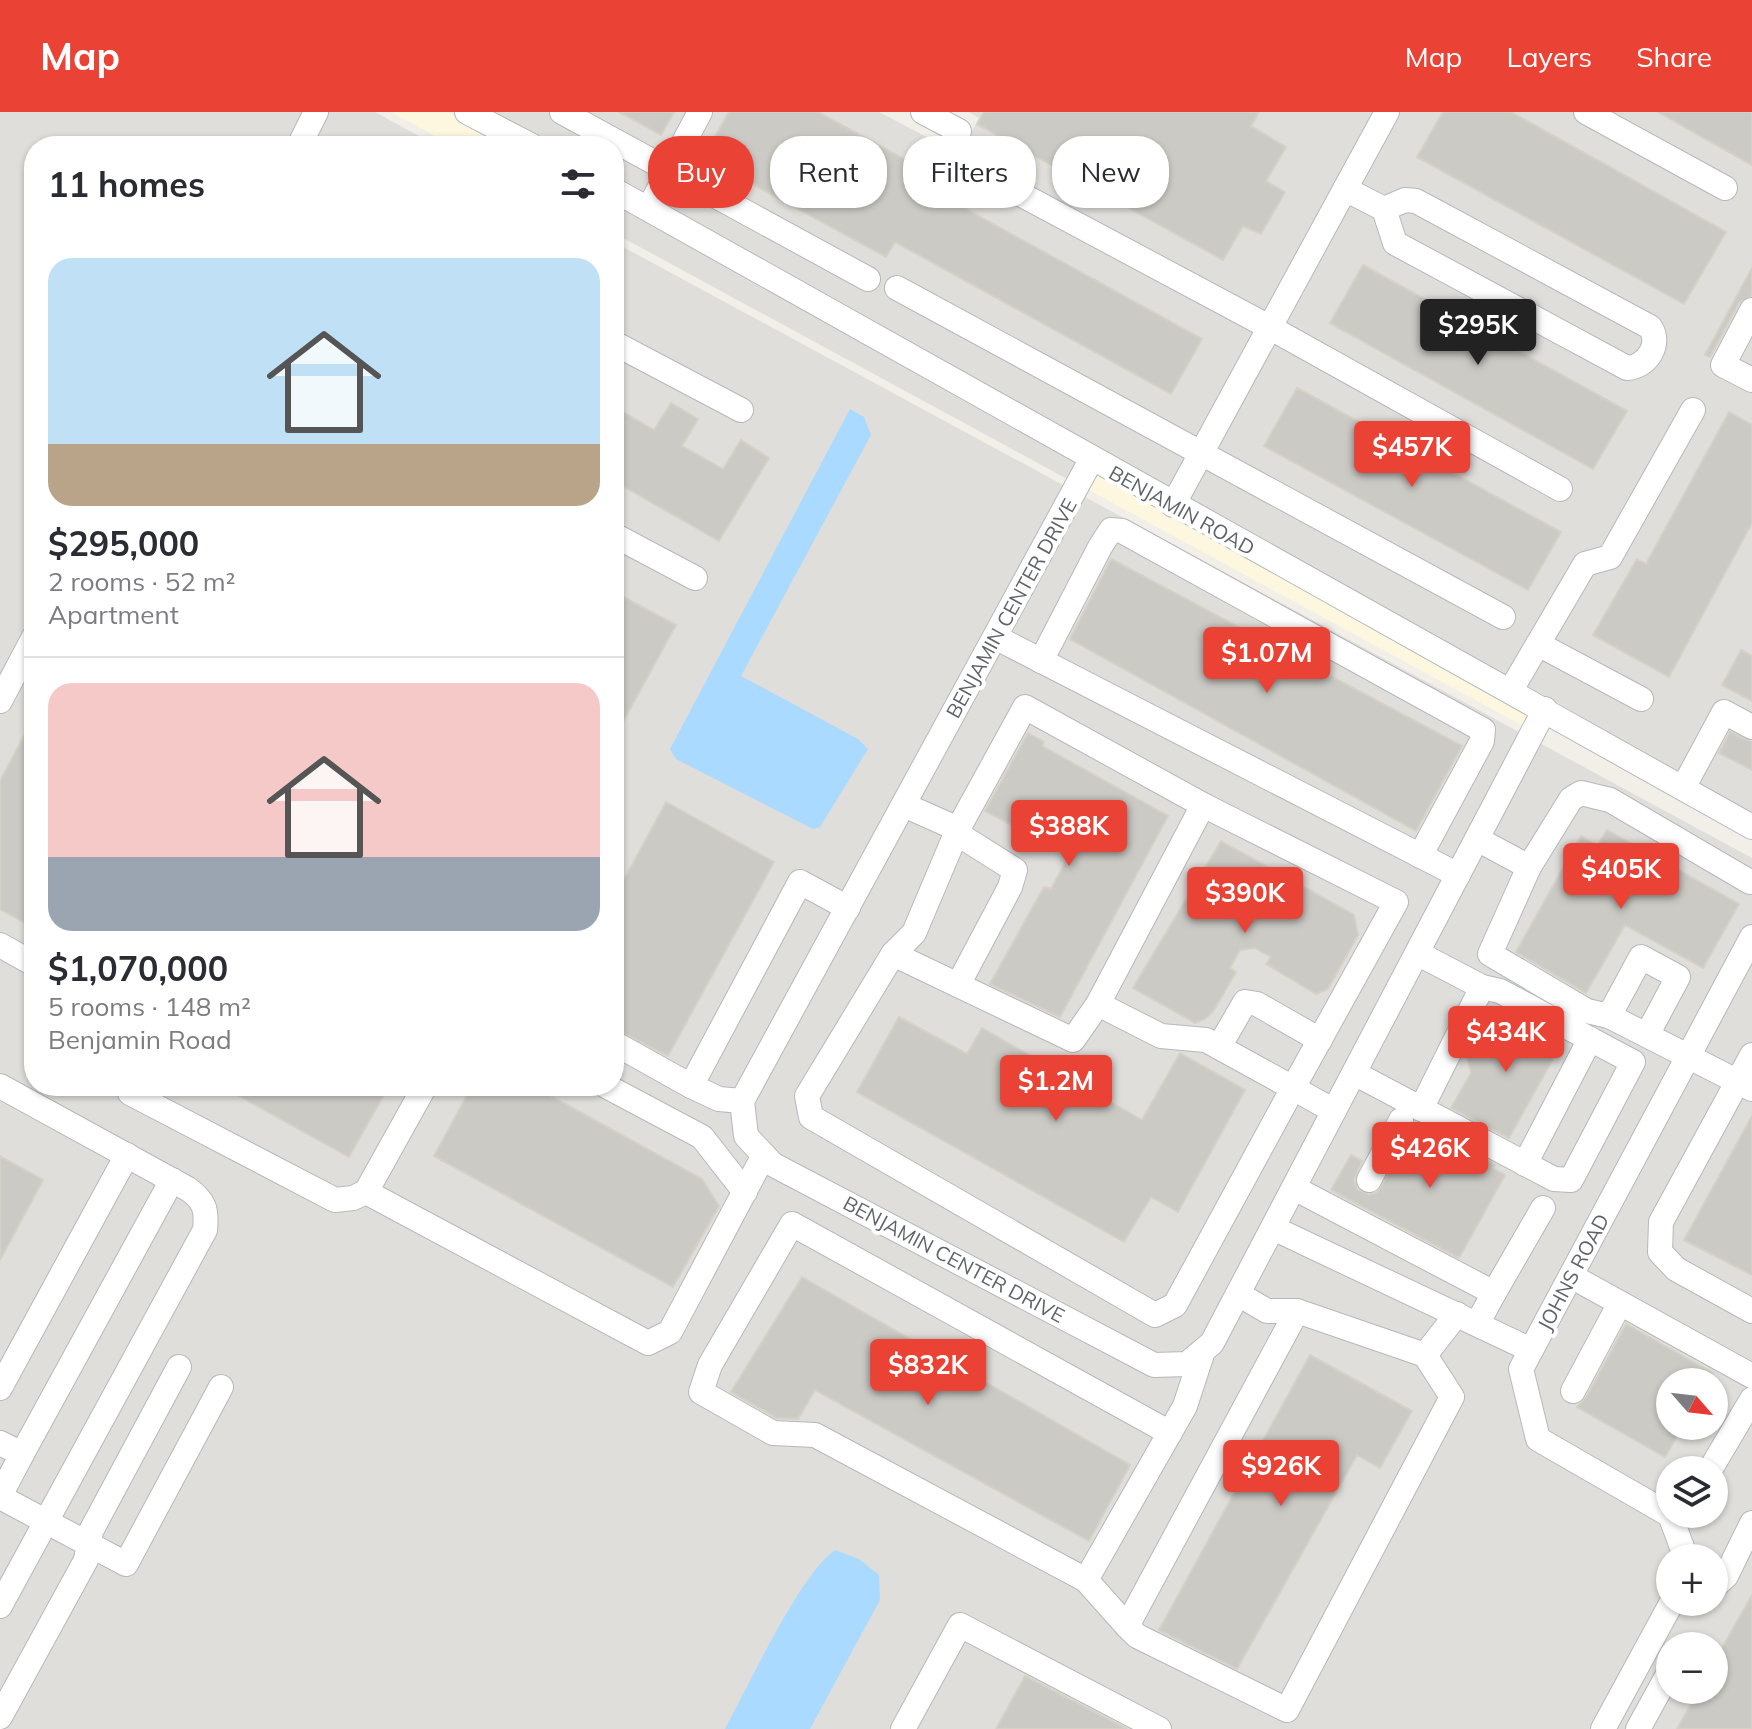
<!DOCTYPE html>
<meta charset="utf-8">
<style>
body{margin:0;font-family:Mulish,sans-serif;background:#f7f7f7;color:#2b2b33;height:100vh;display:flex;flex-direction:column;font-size:30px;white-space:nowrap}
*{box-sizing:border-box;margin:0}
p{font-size:26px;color:#7c7c81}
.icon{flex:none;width:44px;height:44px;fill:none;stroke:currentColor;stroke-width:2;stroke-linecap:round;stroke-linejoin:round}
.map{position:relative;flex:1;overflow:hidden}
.details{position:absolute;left:24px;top:24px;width:600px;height:960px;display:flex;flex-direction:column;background:#fff;border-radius:32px;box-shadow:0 2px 6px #0004}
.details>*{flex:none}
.hud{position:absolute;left:648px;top:24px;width:760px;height:72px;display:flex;gap:16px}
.needle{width:52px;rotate:118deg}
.fabs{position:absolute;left:1656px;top:1256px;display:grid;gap:16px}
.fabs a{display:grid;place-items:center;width:72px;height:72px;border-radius:50%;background:#fff;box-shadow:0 2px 6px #0004;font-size:40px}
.price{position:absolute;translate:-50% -68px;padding:0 18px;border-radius:8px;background:#ea4335;color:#fff;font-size:26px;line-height:52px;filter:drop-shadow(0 2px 4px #0008)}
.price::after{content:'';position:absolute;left:50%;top:48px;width:24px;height:18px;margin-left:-12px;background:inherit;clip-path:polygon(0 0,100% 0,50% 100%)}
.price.selected{background:#222;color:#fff}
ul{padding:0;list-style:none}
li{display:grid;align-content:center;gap:16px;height:424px;padding:0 24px}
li+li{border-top:2px solid #e1e1e2}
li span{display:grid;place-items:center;height:248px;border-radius:24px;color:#555}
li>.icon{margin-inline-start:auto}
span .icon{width:144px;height:144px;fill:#fffc;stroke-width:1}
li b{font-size:34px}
h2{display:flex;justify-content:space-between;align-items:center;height:96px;padding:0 24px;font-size:34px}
.chip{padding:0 28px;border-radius:32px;background:#fff;box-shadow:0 2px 6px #0004;font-size:28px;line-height:72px}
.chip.selected{background:#ea4335;color:#fff}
header{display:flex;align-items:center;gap:48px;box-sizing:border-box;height:112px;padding:0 40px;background:#ea4335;color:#fff}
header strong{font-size:38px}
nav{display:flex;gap:44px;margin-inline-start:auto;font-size:28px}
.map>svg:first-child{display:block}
.commercial{fill:#fef7e0}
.industrial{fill:#e0deda;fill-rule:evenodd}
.water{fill:#aadaff}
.building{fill:#cccac5;stroke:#d6d1c6;stroke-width:2}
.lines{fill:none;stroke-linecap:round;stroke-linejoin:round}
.minor-casing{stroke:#b5b8bc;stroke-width:26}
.minor{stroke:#fff;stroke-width:24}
.labels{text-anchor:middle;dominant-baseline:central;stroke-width:8;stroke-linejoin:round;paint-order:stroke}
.street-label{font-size:20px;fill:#5f6368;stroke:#fff}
</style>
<header>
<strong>Map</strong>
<nav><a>Map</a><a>Layers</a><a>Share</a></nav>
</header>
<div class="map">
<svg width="1752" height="1617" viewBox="0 0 1752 1617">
<rect width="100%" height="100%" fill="#f1efe8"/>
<!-- commercial -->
<g class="commercial">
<path d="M391,0H448L512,34H454Z"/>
<path d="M1096,361L1532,600L1525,615L1087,377Z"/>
</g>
<!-- industrial -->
<g class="industrial">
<path d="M0,0H375L437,34H34V974H614V130L1752,746V1617H0ZM1670,1270H1714V1314H1670ZM1670,1358H1714V1402H1670ZM1670,1446H1714V1490H1670ZM1670,1534H1714V1578H1670Z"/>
<path d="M486,0H689L645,84L614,68V34H551Z"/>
<path d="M710,0H879L959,42L979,6L969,0H1752V704L1558,591L1373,492L662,93Z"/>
<path d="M614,88L1078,351L1069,368L614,121Z"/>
</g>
<!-- water -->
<g class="water">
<path d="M850,297L864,305L871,323L741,564L858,627L868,637L820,715L813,717L676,647L670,637Z"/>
<path d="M835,1438L859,1447L879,1463L880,1488L810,1617H725C748,1575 800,1462 835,1438Z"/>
</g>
<!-- building -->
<g class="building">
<path d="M619,0H674L661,23Z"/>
<path d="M729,0H818L933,63L926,75L1202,227L1171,282L895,130L886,145L703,45Z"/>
<path d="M984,0H1259L1251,14L1286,35L1266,69L1285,80L1261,122L1243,114L1223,148L977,12Z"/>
<path d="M1443,0H1511L1726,120L1684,192L1417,45Z"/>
<path d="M1658,0H1752V53Z"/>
<path d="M1363,153L1627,299L1593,357L1330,211Z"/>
<path d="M1752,156V183L1739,191L1710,245L1705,243Z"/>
<path d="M1297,276L1561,420L1528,478L1264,334Z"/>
<path d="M671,291L698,307L682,334L723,357L741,328L769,346L719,429L614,369V295L654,318Z"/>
<path d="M1729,300L1752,313V411L1669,565L1593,523L1637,447L1646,452Z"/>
<path d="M1111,447L1462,634L1416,719L1070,527Z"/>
<path d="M614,480L676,513L614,626Z"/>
<path d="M1741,538L1752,544V589L1722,573Z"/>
<path d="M34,605V816L0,797V669Z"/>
<path d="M1730,620L1752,630V658L1719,641Z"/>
<path d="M1028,621L1044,630L1042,634L1168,704L1060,905L990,872L1044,775L1051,777L1069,743L985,699Z"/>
<path d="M666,690L774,750L668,944L614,916V786Z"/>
<path d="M1607,718L1739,792L1703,856L1625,813L1586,881L1516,840L1581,724L1597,734Z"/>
<path d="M1221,729L1354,803L1358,823L1328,877L1316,882L1266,852L1271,845L1255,836L1240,838L1230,856L1236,860L1214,898L1205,907L1195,911L1133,876Z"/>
<path d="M1504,898L1563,929L1509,1026L1451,996L1471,961L1466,941L1484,934Z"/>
<path d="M899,905L967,942L982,916L1142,1008L1180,941L1245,978L1178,1100L1151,1085L1124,1130L857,980Z"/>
<path d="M221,974H389L349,1045Z"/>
<path d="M472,974H533L702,1067L719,1094L673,1175L434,1044Z"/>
<path d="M1752,1004V1163L1684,1128Z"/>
<path d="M1416,1012L1495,1053L1493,1056L1505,1063L1459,1146L1331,1078L1351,1043L1362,1049L1354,1068L1357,1077L1369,1083L1378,1080Z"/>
<path d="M0,1044L43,1068L0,1148Z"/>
<path d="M802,1165L1130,1353L1089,1429L815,1278L798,1307L777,1306L731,1280Z"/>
<path d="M1626,1212L1713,1261L1707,1270H1670V1314H1683L1665,1345L1577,1295L1586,1286Z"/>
<path d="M1310,1243L1412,1299L1380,1356L1357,1343L1237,1557L1159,1518Z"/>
<path d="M1752,1483V1617H1677L1699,1578H1714V1550Z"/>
<path d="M1025,1564L1127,1617H996Z"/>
</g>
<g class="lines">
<!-- minor casing -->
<g class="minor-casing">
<g id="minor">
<path d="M467,0L532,34"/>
<path d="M562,0L868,167"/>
<path d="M923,0L959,19"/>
<path d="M1586,0L1725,76"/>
<path d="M299,34L316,0"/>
<path d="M966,53L1269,215L1560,377"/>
<path d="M1345,77L1384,97L1405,88L1416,89L1650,215C1662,232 1647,255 1627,256L1395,131L1384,97"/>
<path d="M614,78L1752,715"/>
<path d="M649,96L700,0"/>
<path d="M897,176L1503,505"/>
<path d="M1752,198L1723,253L1752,268"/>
<path d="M614,231L741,298"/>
<path d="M1091,348L742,989L746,1024L772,1052L1154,1253L1187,1252L1212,1231L1545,597"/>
<path d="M1173,393L1387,0"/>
<path d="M614,423L695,466"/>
<path d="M995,525L1458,763"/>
<path d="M1538,532L1641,587"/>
<path d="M1041,549L1100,435L1111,418L1122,419L1483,618L1482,629L1420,744"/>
<path d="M1511,578L1585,452L1610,445L1693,298"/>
<path d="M0,589L34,525"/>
<path d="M1683,676L1724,600L1752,615"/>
<path d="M904,693L958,717"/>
<path d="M956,721L1015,758L1010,775L958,873"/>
<path d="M1477,727L1529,755L1490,842L1587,899L1609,904"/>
<path d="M1529,755L1571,687L1581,681L1610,688L1750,770"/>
<path d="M0,833L34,852"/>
<path d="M893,842L1073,928L1098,892L1161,924L1206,928L1293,976L1175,1193L1155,1203L811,1005L807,984Z"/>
<path d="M893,842L914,821L958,717L1025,595L1203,693"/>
<path d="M1098,892L1203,693L1396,790L1293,976L1334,999"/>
<path d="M1647,923L1678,865L1641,845L1609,904L1752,977"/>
<path d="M614,931L691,974L800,770L848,796"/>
<path d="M1219,935L1245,890L1257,892L1320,928"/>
<path d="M1752,943L1661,1110L1660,1140L1676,1157L1752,1199"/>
<path d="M1354,961L1554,1067L1571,1068L1633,950L1500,879L1482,875L1417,841"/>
<path d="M0,974L188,1077C205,1089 207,1098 205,1118L0,1494"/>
<path d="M128,974L130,981L335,1088L353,1086L366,1080"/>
<path d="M425,974L366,1080L648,1231L670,1220L764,1043"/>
<path d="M606,974L702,1025L745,1080"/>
<path d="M691,974L719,987L742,989"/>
<path d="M1421,997L1482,875"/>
<path d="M1525,1052L1590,927"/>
<path d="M1369,1068L1401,1008"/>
<path d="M1294,1076L1494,1181L1477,1212"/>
<path d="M1273,1116L1531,1238"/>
<path d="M1571,1164L1752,1264"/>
<path d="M1494,1181L1543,1096"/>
<path d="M1238,1182L1267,1199H1297"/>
<path d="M1425,1243L1297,1199L1127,1514L1137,1524L1287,1598L1452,1285L1425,1243L1457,1202"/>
<path d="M0,1276L127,1043"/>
<path d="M1573,1279L1620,1191"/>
<path d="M0,1331L22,1342L0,1384"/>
<path d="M22,1342L172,1068"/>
<path d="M1710,1358L1752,1287"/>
<path d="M0,1385L126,1452L221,1275"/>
<path d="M1686,1446L1670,1403L1538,1327L1521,1257L1752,825"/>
<path d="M1086,1468L815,1323L773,1321L701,1280L710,1253L792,1112L1170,1321"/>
<path d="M1714,1475L1726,1464L1752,1411"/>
<path d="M1127,1514L1086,1468L1185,1294L1203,1239"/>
<path d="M0,1605L86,1448L91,1419L179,1255"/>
<path d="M903,1617L960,1513L1159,1617"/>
<path d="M1603,1617L1672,1490"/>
<path d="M1638,1617L1670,1559"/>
</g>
</g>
<!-- minor -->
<use href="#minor" class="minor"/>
</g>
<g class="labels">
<!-- street labels -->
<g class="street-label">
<text transform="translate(1182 398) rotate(29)">BENJAMIN ROAD</text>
<text transform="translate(1011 496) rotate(-61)">BENJAMIN CENTER DRIVE</text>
<text transform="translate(954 1147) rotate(28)">BENJAMIN CENTER DRIVE</text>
<text transform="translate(1573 1160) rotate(-62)">JOHNS ROAD</text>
</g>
</g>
</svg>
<div class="fabs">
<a><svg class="needle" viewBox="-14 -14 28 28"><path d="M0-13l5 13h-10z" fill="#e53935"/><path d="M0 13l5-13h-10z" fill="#7c7c81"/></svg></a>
<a><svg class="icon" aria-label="layers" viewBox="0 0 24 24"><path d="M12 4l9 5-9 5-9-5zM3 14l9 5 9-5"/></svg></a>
<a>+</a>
<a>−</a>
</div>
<b class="price selected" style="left:1478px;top:255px">$295K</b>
<b class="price" style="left:1412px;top:377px">$457K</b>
<b class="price" style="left:1267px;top:583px">$1.07M</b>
<b class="price" style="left:1069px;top:756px">$388K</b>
<b class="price" style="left:1621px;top:799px">$405K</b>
<b class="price" style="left:1245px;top:823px">$390K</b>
<b class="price" style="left:1506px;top:962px">$434K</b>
<b class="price" style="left:1056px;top:1011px">$1.2M</b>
<b class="price" style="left:1430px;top:1078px">$426K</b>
<b class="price" style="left:928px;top:1295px">$832K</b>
<b class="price" style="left:1281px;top:1396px">$926K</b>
<div class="hud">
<a class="chip selected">Buy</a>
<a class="chip">Rent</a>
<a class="chip">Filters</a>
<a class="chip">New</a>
</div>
<section class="details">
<h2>11 homes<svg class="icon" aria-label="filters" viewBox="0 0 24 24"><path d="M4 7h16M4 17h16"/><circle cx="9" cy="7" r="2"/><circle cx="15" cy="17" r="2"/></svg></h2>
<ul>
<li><span style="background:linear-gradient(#bfe0f5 75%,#b9a48a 0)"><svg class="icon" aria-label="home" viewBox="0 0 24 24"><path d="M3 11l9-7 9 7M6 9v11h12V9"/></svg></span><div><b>$295,000</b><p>2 rooms · 52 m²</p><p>Apartment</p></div></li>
<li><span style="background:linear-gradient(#f6c9c9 70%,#9aa5b1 0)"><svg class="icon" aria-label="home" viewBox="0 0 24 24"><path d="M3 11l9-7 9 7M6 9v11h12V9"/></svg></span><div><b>$1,070,000</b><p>5 rooms · 148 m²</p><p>Benjamin Road</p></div></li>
</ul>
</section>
</div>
